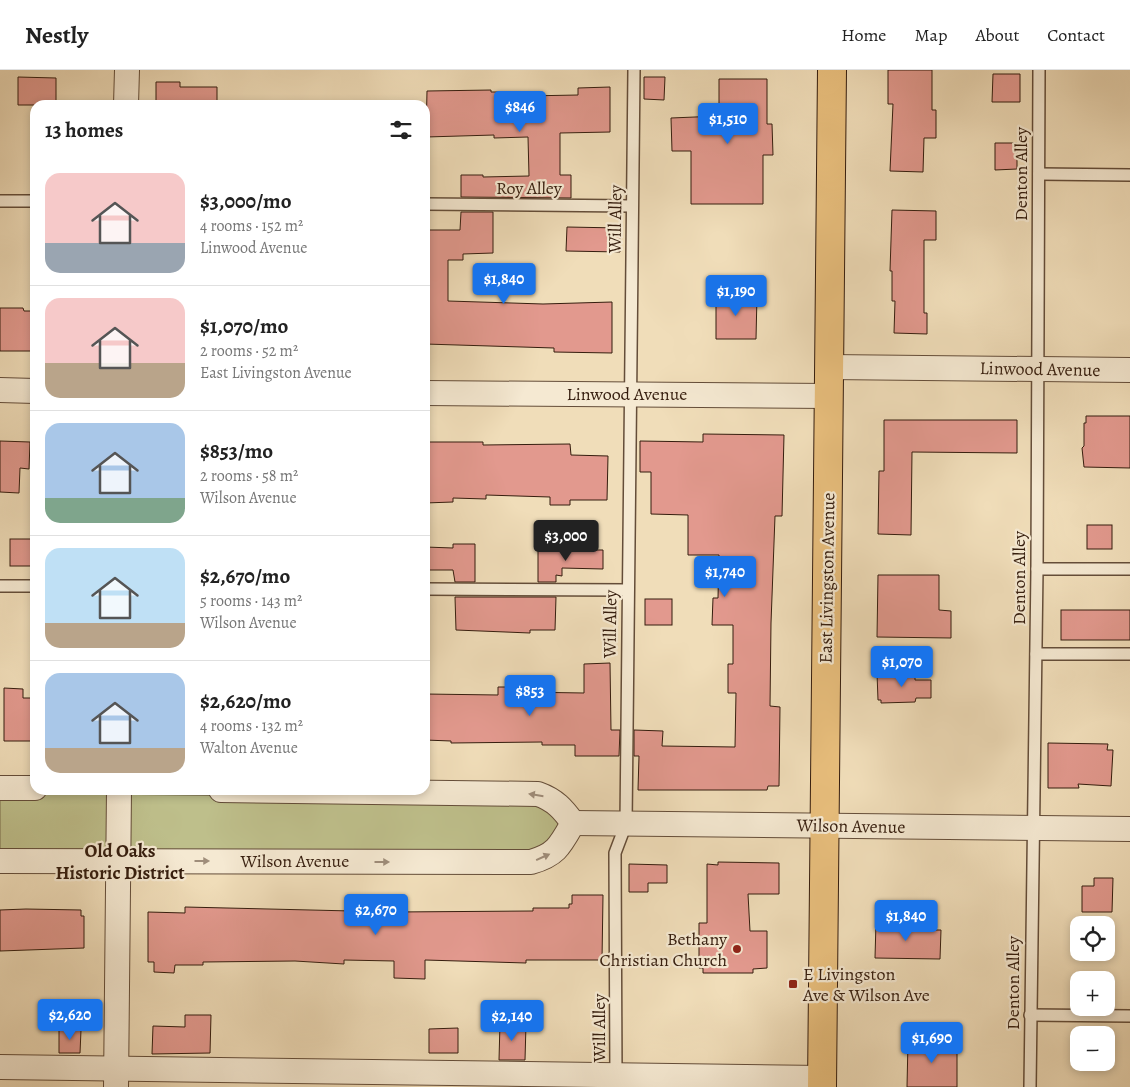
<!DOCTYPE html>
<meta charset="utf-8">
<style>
body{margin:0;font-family:Alegreya,serif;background:#f6f6f6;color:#222;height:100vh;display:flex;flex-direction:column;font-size:19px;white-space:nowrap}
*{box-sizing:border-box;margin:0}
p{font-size:16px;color:#767676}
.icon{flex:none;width:28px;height:28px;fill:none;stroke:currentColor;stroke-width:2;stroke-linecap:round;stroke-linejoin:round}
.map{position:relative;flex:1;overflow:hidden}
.panel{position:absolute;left:30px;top:30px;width:400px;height:695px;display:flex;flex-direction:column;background:#fff;border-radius:15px;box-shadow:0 2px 8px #0003}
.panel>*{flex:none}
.tools{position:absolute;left:1070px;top:846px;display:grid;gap:10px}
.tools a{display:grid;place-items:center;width:45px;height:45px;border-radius:10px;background:#fff;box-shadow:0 2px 8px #0003;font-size:25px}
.price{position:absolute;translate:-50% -42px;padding:0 11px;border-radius:5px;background:#1a73e8;color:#fff;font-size:16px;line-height:32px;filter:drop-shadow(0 1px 2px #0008)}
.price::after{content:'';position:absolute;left:50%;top:30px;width:15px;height:11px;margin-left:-8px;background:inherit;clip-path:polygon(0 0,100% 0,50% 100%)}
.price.current{background:#222;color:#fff}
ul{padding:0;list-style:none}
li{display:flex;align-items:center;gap:15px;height:125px;padding:0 15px}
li+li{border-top:1px solid #e0e0e0}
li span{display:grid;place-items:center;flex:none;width:140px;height:100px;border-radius:15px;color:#555}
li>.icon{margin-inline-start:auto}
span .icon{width:60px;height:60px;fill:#fffc;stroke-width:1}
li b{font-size:21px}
h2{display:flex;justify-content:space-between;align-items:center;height:60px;padding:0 15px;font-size:21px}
header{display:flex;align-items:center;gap:30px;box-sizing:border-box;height:70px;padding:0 25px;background:#fff;border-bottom:1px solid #e0e0e0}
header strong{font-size:24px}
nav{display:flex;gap:28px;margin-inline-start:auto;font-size:18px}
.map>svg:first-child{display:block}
.green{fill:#bebf8b;stroke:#7a6e4c}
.building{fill:#e2998e;stroke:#351d0e}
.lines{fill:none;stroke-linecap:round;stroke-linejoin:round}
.lane-casing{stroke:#644d39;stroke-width:14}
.street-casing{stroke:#644d39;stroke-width:26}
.primary-casing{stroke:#351d0e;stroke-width:30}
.lane{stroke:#f5e9d2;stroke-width:11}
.street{stroke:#f5e9d2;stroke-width:24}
.primary{stroke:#e8be7c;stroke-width:28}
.oneway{fill:#9f8d7a}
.poi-dot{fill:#8f2418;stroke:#f5e9d2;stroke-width:2}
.labels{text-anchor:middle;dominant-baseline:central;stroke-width:4.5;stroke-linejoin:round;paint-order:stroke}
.street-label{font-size:18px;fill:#351d0e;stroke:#f5e9d2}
.poi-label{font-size:18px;fill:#351d0e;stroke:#f5e9d2;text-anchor:end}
.neighbourhood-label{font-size:19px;font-weight:bold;fill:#351d0e;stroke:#f5e9d2}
</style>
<header>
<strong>Nestly</strong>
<nav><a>Home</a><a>Map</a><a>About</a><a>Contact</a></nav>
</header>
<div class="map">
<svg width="1130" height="1017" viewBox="0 0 1130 1017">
<rect width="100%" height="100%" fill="#f0ddb9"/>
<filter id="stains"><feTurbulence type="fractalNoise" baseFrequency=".004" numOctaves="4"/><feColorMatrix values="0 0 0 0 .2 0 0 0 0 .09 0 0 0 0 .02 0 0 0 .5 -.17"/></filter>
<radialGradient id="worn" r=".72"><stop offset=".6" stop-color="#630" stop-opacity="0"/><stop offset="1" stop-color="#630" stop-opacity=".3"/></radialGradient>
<!-- green -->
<path class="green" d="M0,723L542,729L571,754L548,786L0,787Z"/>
<!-- building -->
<g class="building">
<path d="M888,0H932V40H936V68H924L923,102L890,101L893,34H888Z"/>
<path d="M993,4H1020V32H992Z"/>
<path d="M18,7L56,8V35H18Z"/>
<path d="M644,7H665L664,30L644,29Z"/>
<path d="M719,9H767V54H772L773,85H763V134H691V81H672L671,48L719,46Z"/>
<path d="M156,12H180V17H217V35H156Z"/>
<path d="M610,17V62L560,63V105H571V128L461,127V105H483V107L529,106L528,67L494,68V65L426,67L427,21L491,20V22H525V26L578,25V18Z"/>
<path d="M995,73H1017V99L995,100Z"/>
<path d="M892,140L936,141V170H924V243H927V264L894,263L895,231H892V201H890Z"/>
<path d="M461,142H493V183L463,184V190H448V231L543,234L612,232V283L554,282V278L425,274L428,160H460Z"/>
<path d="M567,157L620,158V182L566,181Z"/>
<path d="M716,224L757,225L756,269H716Z"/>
<path d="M0,238H23L24,241H35V281H0Z"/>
<path d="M1086,346H1130V398L1084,397L1082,378L1084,376V353H1086Z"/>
<path d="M884,350H1017V383L912,382L911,465L878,464L879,401H884Z"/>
<path d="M703,364L784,365L782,446H775L771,553L770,636L780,637L779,716H768L767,720H638L639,686H634V660L663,661L662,676L735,677L736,623H728V594H733V555H712L713,528H718L719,485H688V445L651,444V402H640V371L703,372Z"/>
<path d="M0,371L30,372L29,399L20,398L19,423L0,422Z"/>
<path d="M427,372H483V375L570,374L571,385L608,386L607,430H570V435H550V427L486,425V429L453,428V432L425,433Z"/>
<rect x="1087" y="455" width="25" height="24"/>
<rect x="10" y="469" width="25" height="27"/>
<path d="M453,474H475V512H455L453,500H425V477L453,478Z"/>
<path d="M538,480H603V499L562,498V506L556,505V512H538Z"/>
<path d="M878,505H939V540L951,541V568L877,567Z"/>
<path d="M455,527H556L555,560H530V563L456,560Z"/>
<rect x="645" y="529" width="27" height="26"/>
<rect x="1061" y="540" width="69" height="30"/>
<path d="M610,593L611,660H620L619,686H575V675H542V672L451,673V671L425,670V624L498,625V617H521V622L584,623V594Z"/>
<path d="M915,602V610H931V628H916L915,632L881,633V630H878L877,603Z"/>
<path d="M4,618L23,619V628H35V671H4Z"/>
<path d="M1048,673L1108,674L1107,680H1113L1111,716L1078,714L1079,718H1048Z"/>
<path d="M718,792L779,793V824H748L750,861H767V898L753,899V903H703V898H699V853H707V794L718,795Z"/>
<path d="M629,794L667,795V813H648V822H629Z"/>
<path d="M1094,808H1113L1112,842H1082V816H1094Z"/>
<path d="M572,825H603L602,890H526V893L425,890V909L394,908V891L344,890V894L295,891L203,892V895H175L174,903L154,902V892H148V842L185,843V837L394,842L533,841V838H569V834H572Z"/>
<path d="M26,839L81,840V846H84V878L0,881V840Z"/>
<path d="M876,852L906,853V860H941L940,889L875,888Z"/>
<path d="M185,945H211L210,983L152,984L153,956L185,957Z"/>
<path d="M500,953L526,954L525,990H499Z"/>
<path d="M458,958V983H429V959Z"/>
<path d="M59,960H81L80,983H59Z"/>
<path d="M908,971H957V1017H907Z"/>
</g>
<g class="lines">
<!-- lane casing -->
<g class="lane-casing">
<g id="lane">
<path d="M1039,104L1130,105"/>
<path d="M0,131H35"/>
<path d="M425,134L632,136"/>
<path d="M1037,499H1130"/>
<path d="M0,516H35"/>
<path d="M425,519L628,520"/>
<path d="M1036,584H1130"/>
<path d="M1030,945L1130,946"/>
<path d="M616,1009L615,783L626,754L634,0"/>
<path d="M1030,1017L1037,499L1039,0"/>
</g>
</g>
<!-- street casing -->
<g class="street-casing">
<g id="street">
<path d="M126,35L127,0"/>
<path d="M829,297L1130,300"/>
<path d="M0,320L35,321"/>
<path d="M425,323L829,326"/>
<path d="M0,718H35"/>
<path d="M221,720L538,724C555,730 563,739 573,753"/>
<path d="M573,753L1130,759"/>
<path d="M0,791L531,792C556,785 560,776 573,753"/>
<path d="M0,997L822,1008"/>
<path d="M116,1017L119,720"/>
</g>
</g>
<!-- primary casing -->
<g class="primary-casing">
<path id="primary" d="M822,1017L832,0"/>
</g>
<!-- lane -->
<use href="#lane" class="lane"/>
<!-- street -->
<use href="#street" class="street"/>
<!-- primary -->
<use href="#primary" class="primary"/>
</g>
<!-- one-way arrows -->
<defs><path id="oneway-solid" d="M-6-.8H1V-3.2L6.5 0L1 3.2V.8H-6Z" transform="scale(1.25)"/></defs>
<g class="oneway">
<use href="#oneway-solid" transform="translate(536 725) rotate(-171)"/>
<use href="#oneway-solid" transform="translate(543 787) rotate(-24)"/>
<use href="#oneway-solid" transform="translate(202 791)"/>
<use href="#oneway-solid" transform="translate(382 792)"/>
</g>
<!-- markers -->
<g class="poi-dot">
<circle cx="737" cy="879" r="5"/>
<rect x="788" y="909" width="10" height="10" rx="2.5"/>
</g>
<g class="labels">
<!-- street labels -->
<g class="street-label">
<text transform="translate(1021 104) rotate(-90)">Denton Alley</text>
<text x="529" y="118">Roy Alley</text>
<text transform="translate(615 149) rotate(-89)">Will Alley</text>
<text transform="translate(1040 299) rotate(1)">Linwood Avenue</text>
<text x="627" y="324">Linwood Avenue</text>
<text transform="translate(827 508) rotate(-89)">East Livingston Avenue</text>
<text transform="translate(1019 508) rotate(-90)">Denton Alley</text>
<text transform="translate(610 554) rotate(-89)">Will Alley</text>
<text transform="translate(851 756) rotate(1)">Wilson Avenue</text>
<text x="295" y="791">Wilson Avenue</text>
<text transform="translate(1013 913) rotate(-90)">Denton Alley</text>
<text transform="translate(599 958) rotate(-90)">Will Alley</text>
</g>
<!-- poi labels -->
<g class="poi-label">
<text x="727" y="869">Bethany<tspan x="727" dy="21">Christian Church</tspan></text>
<text x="803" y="904" text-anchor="start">E Livingston<tspan x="803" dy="21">Ave &amp; Wilson Ave</tspan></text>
</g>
<!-- neighbourhood labels -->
<g class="neighbourhood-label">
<text x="120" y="781">Old Oaks<tspan x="120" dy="22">Historic District</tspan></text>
</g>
</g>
<rect width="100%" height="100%" filter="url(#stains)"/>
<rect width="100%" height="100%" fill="url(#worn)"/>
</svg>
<div class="tools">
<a><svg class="icon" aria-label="locate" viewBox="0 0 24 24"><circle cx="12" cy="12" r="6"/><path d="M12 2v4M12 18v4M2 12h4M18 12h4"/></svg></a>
<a>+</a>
<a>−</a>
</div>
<b class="price" style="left:520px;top:63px">$846</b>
<b class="price" style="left:728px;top:75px">$1,510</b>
<b class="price" style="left:504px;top:235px">$1,840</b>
<b class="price" style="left:736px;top:247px">$1,190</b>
<b class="price current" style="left:566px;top:492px">$3,000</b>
<b class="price" style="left:725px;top:528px">$1,740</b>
<b class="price" style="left:902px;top:618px">$1,070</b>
<b class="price" style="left:530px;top:647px">$853</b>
<b class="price" style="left:376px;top:866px">$2,670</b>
<b class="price" style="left:906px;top:872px">$1,840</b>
<b class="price" style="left:70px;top:971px">$2,620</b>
<b class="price" style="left:512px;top:972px">$2,140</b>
<b class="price" style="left:932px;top:994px">$1,690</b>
<section class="panel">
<h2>13 homes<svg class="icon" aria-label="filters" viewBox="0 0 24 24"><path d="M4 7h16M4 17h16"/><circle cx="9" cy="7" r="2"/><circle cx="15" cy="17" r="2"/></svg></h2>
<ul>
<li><span style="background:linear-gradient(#f6c9c9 70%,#9aa5b1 0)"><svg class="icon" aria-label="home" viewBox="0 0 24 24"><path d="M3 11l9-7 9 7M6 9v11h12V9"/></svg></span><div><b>$3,000/mo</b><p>4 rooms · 152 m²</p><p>Linwood Avenue</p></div></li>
<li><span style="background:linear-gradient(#f6c9c9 65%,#b9a48a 0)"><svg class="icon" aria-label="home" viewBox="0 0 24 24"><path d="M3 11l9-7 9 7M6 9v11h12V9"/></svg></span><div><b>$1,070/mo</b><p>2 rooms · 52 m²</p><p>East Livingston Avenue</p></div></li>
<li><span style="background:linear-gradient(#a9c7e8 75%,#7fa58c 0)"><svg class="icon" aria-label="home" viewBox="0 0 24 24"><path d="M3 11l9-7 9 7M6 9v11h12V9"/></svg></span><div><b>$853/mo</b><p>2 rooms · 58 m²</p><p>Wilson Avenue</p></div></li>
<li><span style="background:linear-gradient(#bfe0f5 75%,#b9a48a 0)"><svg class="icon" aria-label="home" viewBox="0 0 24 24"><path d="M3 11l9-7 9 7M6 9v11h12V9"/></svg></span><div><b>$2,670/mo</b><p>5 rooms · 143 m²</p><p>Wilson Avenue</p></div></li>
<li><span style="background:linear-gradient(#a9c7e8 75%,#b9a48a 0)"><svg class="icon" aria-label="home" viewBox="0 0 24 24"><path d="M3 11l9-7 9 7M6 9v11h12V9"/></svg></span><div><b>$2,620/mo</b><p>4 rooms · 132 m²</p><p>Walton Avenue</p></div></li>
</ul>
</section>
</div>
